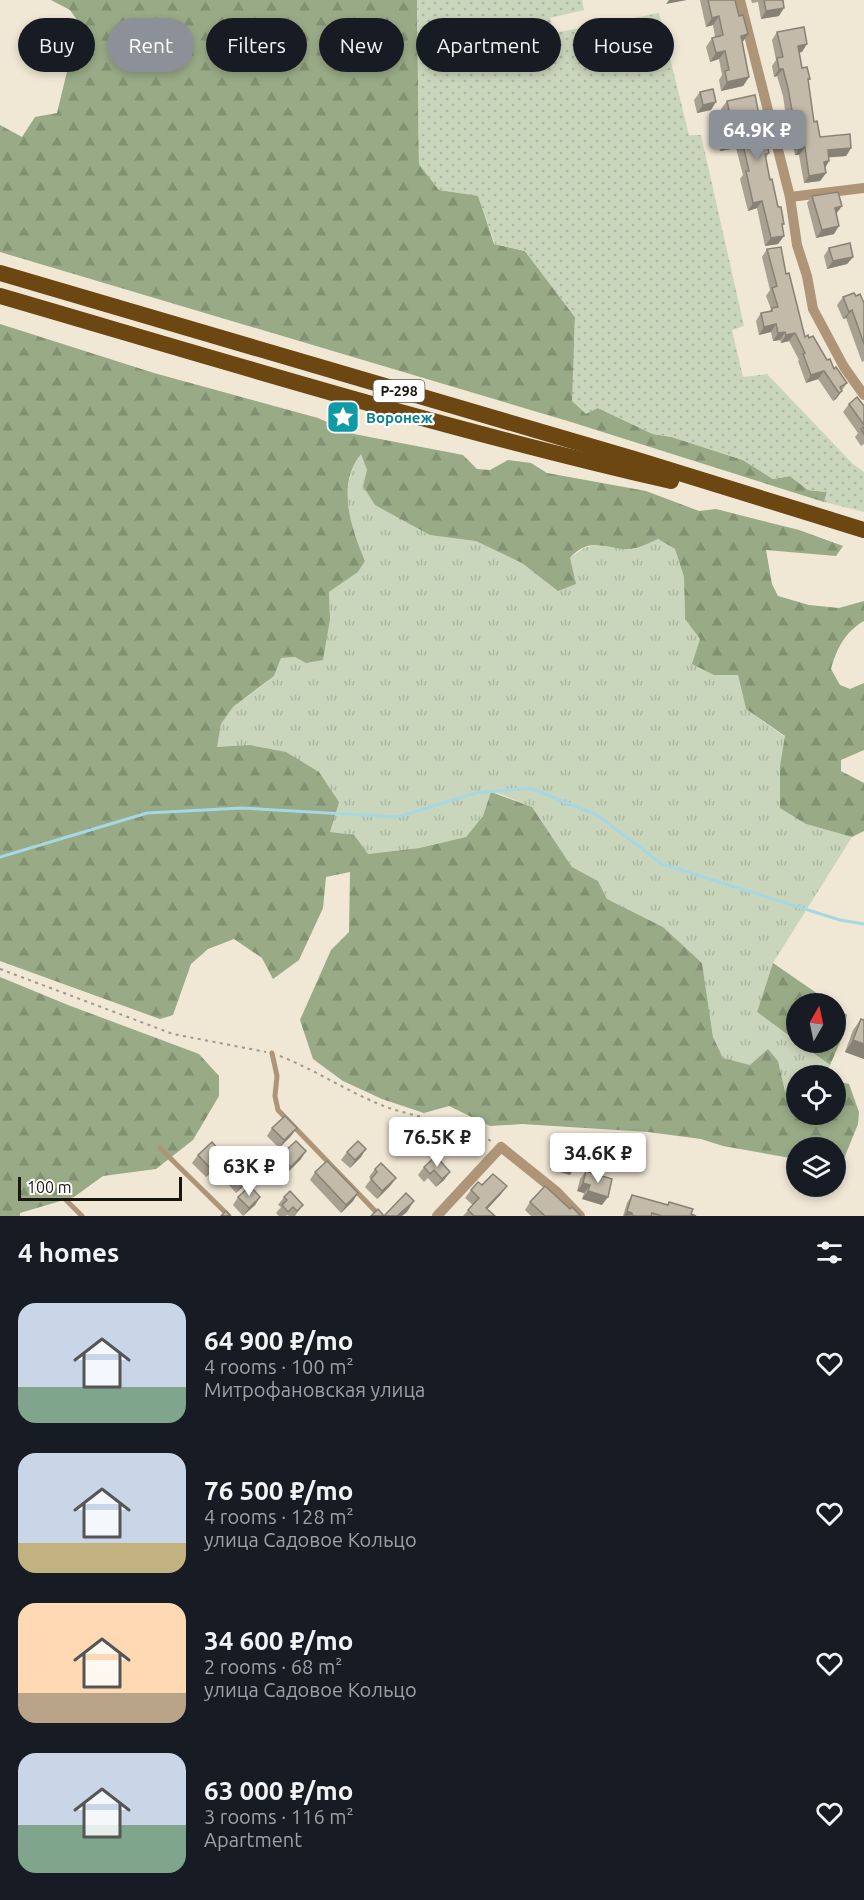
<!DOCTYPE html>
<meta charset="utf-8">
<style>
body{margin:0;font-family:Ubuntu,sans-serif;background:#20242c;color:#f1f3f6;height:100vh;display:flex;flex-direction:column;font-size:22px;white-space:nowrap}
*{box-sizing:border-box;margin:0}
p{font-size:20px;color:#9ea1a6}
.icon{flex:none;width:33px;height:33px;fill:none;stroke:currentColor;stroke-width:2;stroke-linecap:round;stroke-linejoin:round}
.map{position:relative;height:1216px;overflow:hidden}
.panel{display:flex;flex-direction:column;background:#171b24;flex:1}
.panel>*{flex:none}
.guide{position:absolute;left:18px;top:18px;width:828px;height:54px;display:flex;gap:12px}
.needle{width:39px;rotate:9deg}
.tools{position:absolute;left:786px;top:993px;display:grid;gap:12px}
.tools a{display:grid;place-items:center;width:60px;height:60px;border-radius:50%;background:#171b24;box-shadow:0 3px 9px #0003;font-size:30px}
.scale{position:absolute;left:18px;bottom:15px;width:164px;box-sizing:border-box;padding-left:6px;border:3px solid #19150f;border-top:0;font-size:16px;line-height:21px;white-space:nowrap;color:#19150f;-webkit-text-stroke:4px #fff;paint-order:stroke}
.price{position:absolute;translate:-50% -51px;padding:0 14px;border-radius:6px;background:#fff;color:#222;font-size:20px;line-height:39px;filter:drop-shadow(0 2px 3px #0008)}
.price::after{content:'';position:absolute;left:50%;top:36px;width:18px;height:14px;margin-left:-9px;background:inherit;clip-path:polygon(0 0,100% 0,50% 100%)}
.price.on{background:#8c9099;color:#fff}
ul{padding:0;list-style:none}
li{display:flex;align-items:center;gap:18px;height:150px;padding:0 18px}
li span{display:grid;place-items:center;flex:none;width:168px;height:120px;border-radius:18px;color:#555}
li>.icon{margin-inline-start:auto}
span .icon{width:72px;height:72px;fill:#fffc;stroke-width:1}
li b{font-size:26px}
h2{display:flex;justify-content:space-between;align-items:center;height:72px;padding:0 18px;font-size:26px}
.chip{padding:0 21px;border-radius:27px;background:#171b24;box-shadow:0 3px 9px #0003;font-size:21px;line-height:54px}
.chip.on{background:#8c9099;color:#fff}
.map>svg:first-child{display:block}
.grass{fill:url(#grass-tufts)}
.forest{fill:url(#forest-firs)}
.garden{fill:url(#garden-dots)}
.lines{fill:none;stroke-linecap:round;stroke-linejoin:round}
.stream{stroke:#a6d7e5;stroke-width:3}
.path{stroke:#9f988b;stroke-width:2;stroke-dasharray:3 4.5;stroke-linecap:butt}
.service{stroke:#af9578;stroke-width:5}
.minor{stroke:#af9578;stroke-width:10}
.trunk{stroke:#6c4712;stroke-width:16}
.wall{fill:#a8a091}
.shaded-wall{fill:#888276}
.building{fill:#c3baa9;stroke:#888276;stroke-width:1.5}
.labels{text-anchor:middle;dominant-baseline:central;stroke-width:4.5;stroke-linejoin:round;paint-order:stroke}
.shield{fill:#fff;stroke:#5e5b57;stroke-width:1.5}
.shield-label{font-size:14px;font-weight:bold;fill:#19150f}
.culture-label{font-size:15px;font-weight:bold;fill:#0d838f;stroke:#fff;text-anchor:start}
</style>
<div class="map">
<svg width="864" height="1216" viewBox="0 0 864 1216">
<defs>
<pattern id="grass-tufts" width="24" height="20" patternUnits="userSpaceOnUse" patternTransform="scale(1.5)"><rect width="24" height="20" fill="#c9d6bb"/><path d="M3 7l-1-3M5 7V3M7 7l1-3M15 17l-1-3M17 17v-4M19 17l1-3" fill="none" stroke="#acb7a0"/></pattern>
<pattern id="forest-firs" width="22" height="20" patternUnits="userSpaceOnUse" patternTransform="scale(1.5)"><rect width="22" height="20" fill="#98aa86"/><path d="M5 1l3.5 6h-7zM16 11l3.5 6h-7z" fill="#829172"/></pattern>
<pattern id="garden-dots" width="8" height="8" patternUnits="userSpaceOnUse" patternTransform="scale(1.5)"><rect width="8" height="8" fill="#c9d6bb"/><path d="M2 2h.1M6 6h.1" fill="none" stroke="#acb7a0" stroke-width="1.8" stroke-linecap="round"/></pattern>
</defs>
<rect width="100%" height="100%" fill="#f0e7d5"/>
<!-- grass -->
<path class="grass" d="M361,453L367,470L363,486L482,538L522,563L558,590L570,558L584,548L600,544L634,549L658,539L675,549L684,577L685,619L700,639L714,675H738L746,709L791,741L806,824L852,837L773,963L757,1012L796,1042L830,1065L827,1075L796,1076V1107L785,1091L778,1061L768,1049L750,1065L723,1058L713,1037L702,963L663,927L607,899L598,881L572,867L532,807L495,792L483,816L466,837L419,848L368,854L330,833L217,747L221,724L233,707L268,681L281,658L295,657L307,663L330,619L329,592L358,572L365,561C350,526 337,486 361,453Z"/>
<!-- forest -->
<g class="forest">
<path d="M51,0H417L419,164L439,190L478,195L494,244L525,251L575,317L573,401L598,408L653,434L672,437L743,460L773,479L790,476L808,490L827,492L824,502L571,422L0,252V125L22,137L35,117L57,113L72,51L88,36L70,10Z"/>
<path d="M0,324L154,373L318,418L354,434L463,455L477,469L490,470L508,460L531,463L547,473L646,491L699,511L716,509L799,530L843,546L836,556L766,550L772,584L778,596L809,605L839,608L864,601V621C845,632 837,648 831,669L840,685L850,689L864,683V750L841,760V771L864,783V831L852,837L806,824L780,808V766L785,736L746,709L738,675H714L692,664L700,639L685,619L684,577L675,549L658,539C651,542 643,546 636,548C613,554 592,532 570,558L576,584L558,591L522,563L476,541L430,535L375,505L363,486L367,470L361,454C336,484 351,528 365,561L358,572L329,592L330,619L323,660L306,663L295,657L281,658L274,676L233,707L221,724L217,747L249,745L286,752L319,772L339,802L330,832L354,835L368,854L419,848L466,837L483,816L491,792L532,807L572,867L598,881L607,899L663,927L702,963L713,1037L723,1058L750,1065L768,1049L778,1061L785,1091L796,1107V1114H836V1081L849,1084L859,1112L858,1124L839,1171L836,1170V1148H796V1159L723,1146L701,1139L648,1132L522,1124L490,1126L449,1106L424,1113L382,1099L343,1081L313,1059L300,1020L331,950L349,932L350,872L326,877L323,908L299,960L273,979L262,958L234,939L208,949L191,964L173,1015L160,1019L0,961Z"/>
<path d="M773,963L831,1003L796,1004V1041L757,1012Z"/>
<path d="M0,977L68,1005L199,1054L219,1076V1096L193,1140L156,1169L103,1176L74,1197L20,1213V1216H0Z"/>
<path d="M836,1007L847,1015L842,1038L830,1065L799,1043L836,1042Z"/>
</g>
<!-- garden -->
<path class="garden" d="M417,0H582L584,10L550,18L554,33L659,13L689,135H701L744,326L732,330L743,377L767,374L853,464L864,472V512L824,502L827,492L808,490L790,476L773,479L743,460L672,437L653,434L598,408L586,414L572,401L575,317L525,251L495,244L478,196L439,190L419,164Z"/>
<g class="lines">
<!-- stream -->
<path class="stream" d="M0,857L147,813L242,808L397,817L476,793L530,788L597,815L662,864L840,920L864,924"/>
<!-- path -->
<g class="path">
<path d="M0,969L173,1034L266,1052"/>
<path d="M280,1056C318,1071 351,1094 389,1108C423,1119 460,1123 491,1141"/>
</g>
<!-- service -->
<g class="service">
<path d="M272,1053L277,1076L275,1096L278,1110L380,1216"/>
<path d="M160,1148L229,1216"/>
<path d="M66,1200L82,1216"/>
</g>
<!-- minor -->
<g class="minor">
<path d="M740,0L790,197L797,245L807,276L813,309L844,367L864,395"/>
<path d="M790,197L864,188"/>
<path d="M437,1216L501,1147L557,1192L580,1216"/>
</g>
<!-- trunk -->
<g class="trunk">
<path d="M0,273L634,459L864,530"/>
<path d="M0,296C223,361 444,429 671,481"/>
</g>
</g>
<!-- wall -->
<g class="wall">
<path d="M700,0H735L739,16L748,34L742,42L749,77L743,86L721,91L719,80L722,75L719,59L710,62L706,47L712,38L715,37L713,25L706,27Z"/>
<path d="M751,0H783L779,16L761,19L758,2L752,3Z"/>
<path d="M777,32L802,52H799L802,68L810,79L808,81L814,122L820,137L851,148L846,156L829,157V161L825,168L826,173L820,181L804,183L799,155H795L790,130H788L783,96L777,76L774,77L772,66L776,60L772,40Z"/>
<path d="M700,92L711,110L697,113L694,100Z"/>
<path d="M727,101L759,115L769,153L766,158L770,180L784,224L782,227L784,236L778,244L765,246L757,208L748,211L740,179L743,175L736,148L720,151L718,142L724,135L739,131L737,120L724,123L721,109Z"/>
<path d="M812,196L836,214L834,234L816,238L807,203Z"/>
<path d="M829,248L853,257L847,264L827,269L824,256Z"/>
<path d="M767,249L786,274L805,337L809,338L834,369L847,383L836,399L833,401L818,379L806,383L798,361L799,360L789,341L781,343L780,340L773,341L771,332L759,335L756,321L761,313L769,312L771,309L766,296L770,290L762,257Z"/>
<path d="M856,296L864,303V361L862,362L846,318L843,319L837,305L843,297Z"/>
<path d="M849,404L864,406V444L861,446L855,437L858,433L843,412Z"/>
<path d="M861,1019L864,1059L845,1052L853,1030Z"/>
<path d="M272,1128L291,1136L279,1148L267,1136Z"/>
<path d="M417,1130L432,1138L422,1148L411,1138Z"/>
<path d="M561,1145L570,1175L550,1169L556,1153Z"/>
<path d="M347,1152L361,1157L350,1168L341,1160Z"/>
<path d="M282,1154L301,1159L285,1175L279,1168L280,1165L277,1162Z"/>
<path d="M198,1155L225,1157L219,1164L206,1177L192,1163Z"/>
<path d="M424,1167L450,1172L444,1180L436,1187L428,1178L424,1182L418,1175Z"/>
<path d="M375,1169L396,1178L390,1186L377,1199L365,1187L371,1179L369,1177Z"/>
<path d="M586,1171L602,1205L582,1199L584,1193L577,1191L580,1179Z"/>
<path d="M315,1172L358,1193L353,1201L341,1213L310,1180Z"/>
<path d="M233,1176L248,1182L236,1193L228,1184Z"/>
<path d="M482,1185L507,1186L501,1194L487,1209L495,1216H463L473,1205L465,1198L471,1190Z"/>
<path d="M632,1195L667,1205L669,1202L696,1216H623L627,1203Z"/>
<path d="M238,1197H260L255,1205L243,1216L233,1205Z"/>
<path d="M284,1197L303,1205L295,1216H289L287,1215L286,1216H279L276,1213L281,1207L278,1205Z"/>
<path d="M530,1202L570,1209L581,1216H531L525,1210Z"/>
</g>
<!-- shaded-wall -->
<g class="shaded-wall">
<path d="M669,0H687L666,4Z"/>
<path d="M784,8L779,16L761,19L766,11Z"/>
<path d="M719,16L713,25L706,27L712,18Z"/>
<path d="M748,34L742,43L741,36Z"/>
<path d="M807,44L802,52L793,54L798,46Z"/>
<path d="M725,51L719,59L710,62L716,53Z"/>
<path d="M779,69H783L777,76L774,77Z"/>
<path d="M749,77L743,86L721,91L727,82Z"/>
<path d="M716,102L711,110L697,113L703,105Z"/>
<path d="M742,113L737,120L724,123L730,115Z"/>
<path d="M794,122H796L790,130H788Z"/>
<path d="M742,140L736,148L720,151L726,143Z"/>
<path d="M805,147L799,155H795L800,148Z"/>
<path d="M851,148L846,156L822,158L828,150Z"/>
<path d="M829,161L824,169V162Z"/>
<path d="M826,173L820,181L804,183L809,176Z"/>
<path d="M762,201L757,208L748,211L753,203Z"/>
<path d="M842,206L836,214L835,208Z"/>
<path d="M839,226L834,234L816,238L822,230Z"/>
<path d="M784,236L778,244L765,246L771,238Z"/>
<path d="M853,257L847,264L827,269L833,261Z"/>
<path d="M852,310L846,318L843,319L849,312Z"/>
<path d="M776,324L771,332L759,335L764,327Z"/>
<path d="M785,332L780,340L773,341L778,333Z"/>
<path d="M795,333L789,341L781,343L786,335Z"/>
<path d="M824,371L818,379L806,383L811,375Z"/>
<path d="M842,391L836,399L833,401L839,393Z"/>
<path d="M853,1040L864,1044V1059L845,1052Z"/>
<path d="M297,1128L291,1136L279,1148L284,1140Z"/>
<path d="M438,1130L432,1138L422,1148L427,1140Z"/>
<path d="M366,1149L361,1157L350,1168L355,1160Z"/>
<path d="M306,1151L301,1159L285,1175L291,1167Z"/>
<path d="M225,1157L219,1164L206,1177L211,1169Z"/>
<path d="M556,1161L575,1167L570,1175L550,1169Z"/>
<path d="M450,1172L444,1180L436,1187L442,1179Z"/>
<path d="M254,1174L248,1182L236,1193L242,1185Z"/>
<path d="M396,1178L390,1186L377,1199L382,1191Z"/>
<path d="M583,1183L590,1185L584,1193L577,1191Z"/>
<path d="M507,1186L501,1194L481,1216L486,1208Z"/>
<path d="M588,1191L608,1197L602,1205L582,1199Z"/>
<path d="M358,1193L353,1201L341,1213L346,1205Z"/>
<path d="M260,1197L255,1205L243,1216L249,1208Z"/>
<path d="M414,1201L407,1212L402,1216H397Z"/>
<path d="M627,1211L632,1213L630,1216H624Z"/>
</g>
<!-- building -->
<g class="building">
<path d="M708,0H735L739,16L743,15L748,34L741,36L749,77L727,82L725,71L729,70L725,51L716,53L712,38L723,35L719,16L712,18Z"/>
<path d="M764,0H783L784,8L766,11Z"/>
<path d="M804,27L807,44L798,46L802,68L807,67L810,79H808L814,122L817,121L820,137L850,134L851,148L828,150L829,161L824,162L826,173L809,176L805,147L800,148L796,122H794L788,88L783,69H779L777,58L783,57L777,32Z"/>
<path d="M713,89L716,102L703,105L700,92Z"/>
<path d="M755,95L759,115H761L769,153L765,154L770,180L772,179L778,207H781L784,224H782L784,236L771,238L762,201L753,203L746,171H749L742,140L726,143L724,135L746,130L742,113L730,115L727,101Z"/>
<path d="M838,192L842,206L835,208L839,226L822,230L812,196Z"/>
<path d="M850,243L853,257L833,261L829,248Z"/>
<path d="M781,247L786,274L789,273L805,337L808,335L809,338L813,336L827,360L830,359L834,369L836,367L847,383L840,387L842,391L839,393L824,371L811,375L803,354L805,353L795,333L786,335L785,332L778,333L776,324L764,327L761,313L772,311V308L778,307L772,288L777,286L767,249Z"/>
<path d="M854,293L856,296L860,294L864,303V344L852,310L849,312L843,297Z"/>
<path d="M857,397L864,406V425L849,404Z"/>
<path d="M864,427V434L861,429Z"/>
<path d="M861,1019L864,1020V1044L853,1040Z"/>
<path d="M285,1116L297,1128L284,1140L272,1128Z"/>
<path d="M427,1119L438,1130L427,1140L417,1130Z"/>
<path d="M296,1141L306,1151L291,1167L284,1160L286,1158L282,1154Z"/>
<path d="M358,1141L366,1149L355,1160L347,1152Z"/>
<path d="M212,1142L225,1157L211,1169L198,1155Z"/>
<path d="M561,1145L581,1151L575,1167L556,1161Z"/>
<path d="M436,1156L450,1172L442,1179L434,1170L430,1174L424,1167Z"/>
<path d="M327,1161L358,1193L346,1205L315,1172Z"/>
<path d="M381,1163L396,1178L382,1191L371,1179L377,1172L375,1169Z"/>
<path d="M245,1165L254,1174L242,1185L233,1176Z"/>
<path d="M586,1171L612,1179L608,1197L588,1191L590,1185L583,1183Z"/>
<path d="M493,1174L507,1186L486,1208L495,1216H474L468,1210L479,1198L471,1190L478,1182L482,1185Z"/>
<path d="M250,1186L260,1197L249,1208L238,1197Z"/>
<path d="M545,1186L570,1209L572,1207L581,1216H545L530,1202Z"/>
<path d="M290,1191L303,1205L297,1211L293,1207L288,1212L282,1205L287,1200L284,1197Z"/>
<path d="M406,1193L414,1201L397,1216H371L378,1209L384,1216Z"/>
<path d="M632,1195L668,1205L669,1202L693,1209L691,1214L696,1216H662L652,1213L651,1216H635L632,1215V1213L627,1211Z"/>
<path d="M226,1211L230,1216H221Z"/>
</g>
<!-- icons -->
<defs>
<g id="sight-square" transform="scale(1.725)"><rect x="-9" y="-9" width="18" height="18" rx="4" fill="#0f9aa8" stroke="#fff"/><path d="M0-6L1.8-2.2L6-1.7L2.9 1.2L3.7 5.4L0 3.3L-3.7 5.4L-2.9 1.2L-6-1.7L-1.8-2.2Z" fill="#fff"/></g>
</defs>
<g fill-rule="evenodd">
<use href="#sight-square" x="343" y="417"/>
</g>
<g class="labels">
<!-- shield labels -->
<rect class="shield" x="373.5" y="380" width="51" height="22" rx="4.5"/>
<g class="shield-label">
<text x="399" y="391">Р-298</text>
</g>
<!-- culture labels -->
<g class="culture-label">
<text x="366" y="417">Воронеж</text>
</g>
</g>
</svg>
<div class="tools">
<a><svg class="needle" viewBox="-14 -14 28 28"><path d="M0-13l5 13h-10z" fill="#e53935"/><path d="M0 13l5-13h-10z" fill="#9ea1a6"/></svg></a>
<a><svg class="icon" aria-label="locate" viewBox="0 0 24 24"><circle cx="12" cy="12" r="6"/><path d="M12 2v4M12 18v4M2 12h4M18 12h4"/></svg></a>
<a><svg class="icon" aria-label="layers" viewBox="0 0 24 24"><path d="M12 4l9 5-9 5-9-5zM3 14l9 5 9-5"/></svg></a>
</div>
<div class="scale">100 m</div>
<b class="price on" style="left:757px;top:161px">64.9K ₽</b>
<b class="price" style="left:437px;top:1168px">76.5K ₽</b>
<b class="price" style="left:598px;top:1184px">34.6K ₽</b>
<b class="price" style="left:249px;top:1197px">63K ₽</b>
<div class="guide">
<a class="chip">Buy</a>
<a class="chip on">Rent</a>
<a class="chip">Filters</a>
<a class="chip">New</a>
<a class="chip">Apartment</a>
<a class="chip">House</a>
</div>
</div>
<section class="panel">
<h2>4 homes<svg class="icon" aria-label="filters" viewBox="0 0 24 24"><path d="M4 7h16M4 17h16"/><circle cx="9" cy="7" r="2"/><circle cx="15" cy="17" r="2"/></svg></h2>
<ul>
<li><span style="background:linear-gradient(#c9d6e8 70%,#7fa58c 0)"><svg class="icon" aria-label="home" viewBox="0 0 24 24"><path d="M3 11l9-7 9 7M6 9v11h12V9"/></svg></span><div><b>64 900 ₽/mo</b><p>4 rooms · 100 m²</p><p>Митрофановская улица</p></div><svg class="icon" aria-label="heart" viewBox="0 0 24 24"><path d="M12 20l-8-8c-3-5 5-10 8-4 3-6 11-1 8 4z"/></svg></li>
<li><span style="background:linear-gradient(#c9d6e8 75%,#c2b280 0)"><svg class="icon" aria-label="home" viewBox="0 0 24 24"><path d="M3 11l9-7 9 7M6 9v11h12V9"/></svg></span><div><b>76 500 ₽/mo</b><p>4 rooms · 128 m²</p><p>улица Садовое Кольцо</p></div><svg class="icon" aria-label="heart" viewBox="0 0 24 24"><path d="M12 20l-8-8c-3-5 5-10 8-4 3-6 11-1 8 4z"/></svg></li>
<li><span style="background:linear-gradient(#ffd9b3 75%,#b9a48a 0)"><svg class="icon" aria-label="home" viewBox="0 0 24 24"><path d="M3 11l9-7 9 7M6 9v11h12V9"/></svg></span><div><b>34 600 ₽/mo</b><p>2 rooms · 68 m²</p><p>улица Садовое Кольцо</p></div><svg class="icon" aria-label="heart" viewBox="0 0 24 24"><path d="M12 20l-8-8c-3-5 5-10 8-4 3-6 11-1 8 4z"/></svg></li>
<li><span style="background:linear-gradient(#c9d6e8 60%,#7fa58c 0)"><svg class="icon" aria-label="home" viewBox="0 0 24 24"><path d="M3 11l9-7 9 7M6 9v11h12V9"/></svg></span><div><b>63 000 ₽/mo</b><p>3 rooms · 116 m²</p><p>Apartment</p></div><svg class="icon" aria-label="heart" viewBox="0 0 24 24"><path d="M12 20l-8-8c-3-5 5-10 8-4 3-6 11-1 8 4z"/></svg></li>
</ul>
</section>
